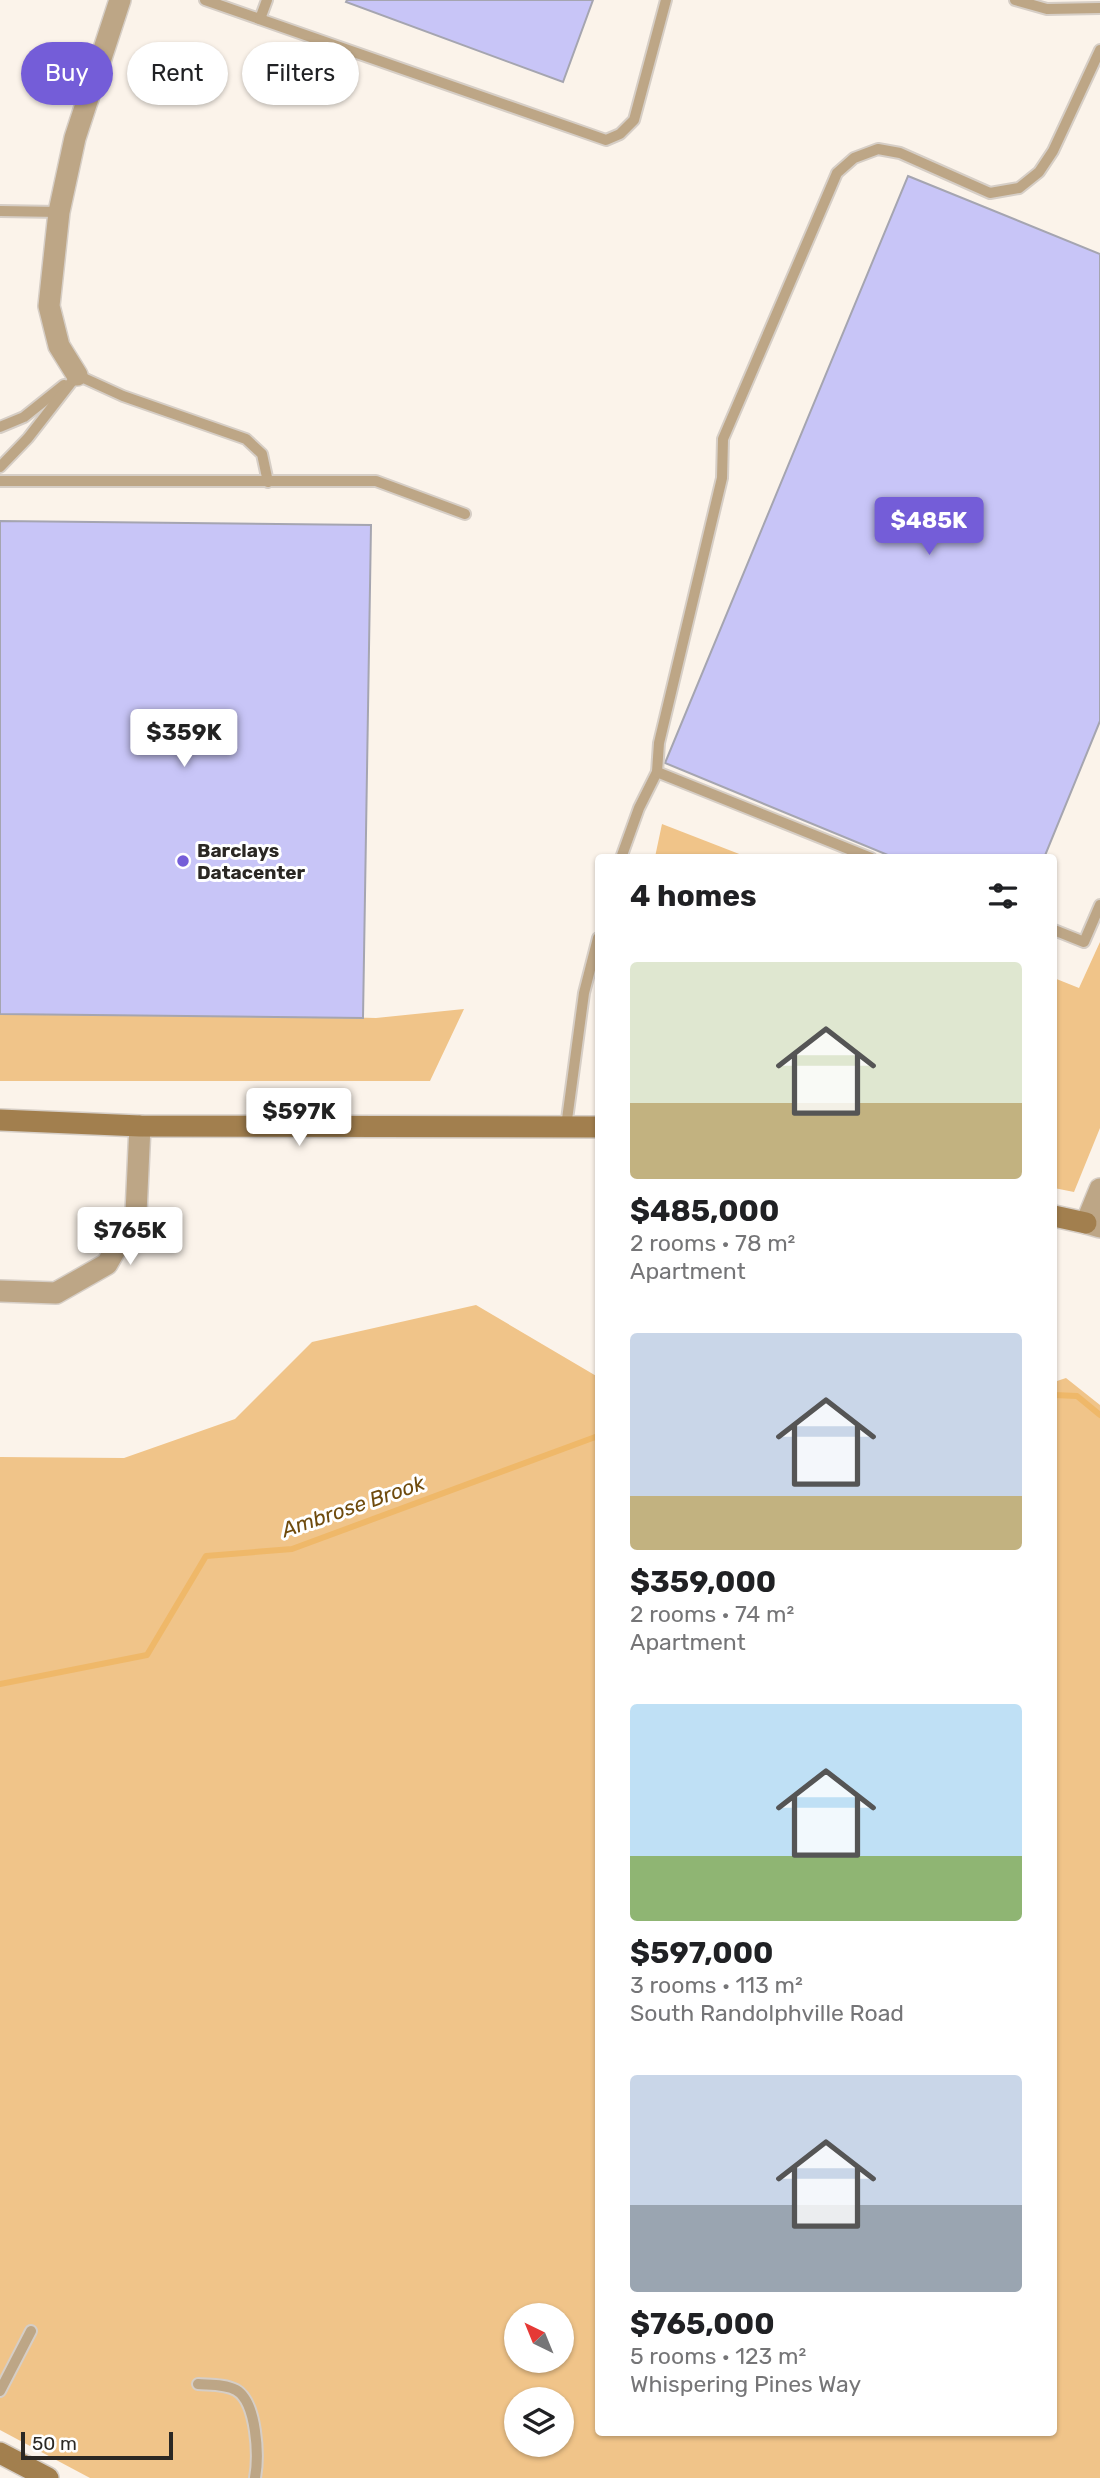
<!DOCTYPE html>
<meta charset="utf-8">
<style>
body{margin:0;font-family:Rubik,sans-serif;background:#f2f2f2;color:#202124;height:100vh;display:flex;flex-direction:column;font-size:26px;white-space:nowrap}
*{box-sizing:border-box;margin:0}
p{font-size:23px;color:#757577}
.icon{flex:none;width:38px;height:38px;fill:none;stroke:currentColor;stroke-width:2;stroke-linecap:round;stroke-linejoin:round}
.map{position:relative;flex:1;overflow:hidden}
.side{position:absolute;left:595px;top:854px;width:462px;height:1582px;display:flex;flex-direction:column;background:#fff;border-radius:7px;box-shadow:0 2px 5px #0004}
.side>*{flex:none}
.guide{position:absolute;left:21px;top:42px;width:469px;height:63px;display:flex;gap:14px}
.needle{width:46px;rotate:317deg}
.controls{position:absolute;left:504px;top:2303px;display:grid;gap:14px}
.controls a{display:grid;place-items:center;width:70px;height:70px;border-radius:50%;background:#fff;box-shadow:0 2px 5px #0004;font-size:35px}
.scale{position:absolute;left:21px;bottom:18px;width:152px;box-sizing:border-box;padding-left:7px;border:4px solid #2b2824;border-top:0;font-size:19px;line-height:24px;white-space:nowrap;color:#2b2824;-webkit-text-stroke:5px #fff;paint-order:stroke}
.price{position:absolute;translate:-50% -60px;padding:0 16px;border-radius:7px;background:#fff;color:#222;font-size:23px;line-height:46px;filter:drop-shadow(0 2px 4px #0008)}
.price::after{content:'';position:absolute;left:50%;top:42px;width:21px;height:16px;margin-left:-10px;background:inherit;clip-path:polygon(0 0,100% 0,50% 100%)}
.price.on{background:#745dd8;color:#fff}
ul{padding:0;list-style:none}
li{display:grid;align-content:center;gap:14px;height:371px;padding:0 35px}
li span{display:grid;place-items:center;height:217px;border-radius:7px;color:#555}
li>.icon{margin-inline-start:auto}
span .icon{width:126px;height:126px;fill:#fffc;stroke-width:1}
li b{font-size:30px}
h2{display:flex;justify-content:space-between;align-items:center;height:84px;padding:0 35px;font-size:30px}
.tag{padding:0 24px;border-radius:32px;background:#fff;box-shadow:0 2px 5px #0004;font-size:24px;line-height:63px}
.tag.on{background:#745dd8;color:#fff}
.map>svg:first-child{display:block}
.green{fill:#f0c489;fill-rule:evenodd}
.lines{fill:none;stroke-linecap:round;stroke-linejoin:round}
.stream{stroke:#efb869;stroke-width:6}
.building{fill:#c8c5f7;stroke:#a5a5b0;stroke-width:2}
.lane-casing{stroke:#d6cec6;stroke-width:14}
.street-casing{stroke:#d6cec6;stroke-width:24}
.secondary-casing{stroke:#d6cec6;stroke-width:24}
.lane{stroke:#bda686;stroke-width:10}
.street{stroke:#bda686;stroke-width:21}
.secondary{stroke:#a27f4e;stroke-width:21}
.poi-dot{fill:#745dd8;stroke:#fff;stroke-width:2.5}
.labels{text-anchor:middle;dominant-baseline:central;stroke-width:6;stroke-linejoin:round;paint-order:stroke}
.poi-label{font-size:19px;font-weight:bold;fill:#2b2824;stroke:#fff;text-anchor:start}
.water-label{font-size:21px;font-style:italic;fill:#6f4b0d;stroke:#fff}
</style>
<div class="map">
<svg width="1100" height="2478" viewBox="0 0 1100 2478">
<rect width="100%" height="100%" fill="#fbf3ea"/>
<!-- green -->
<g class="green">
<path d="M662,824L747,857H655Z"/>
<path d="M1100,942V1128L1074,1192L1054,1188V978L1079,988Z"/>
<path d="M0,1008L376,1018L464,1009L430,1081H0Z"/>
<path d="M476,1305L598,1377V2432H1054V1382L1066,1378L1100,1405V2478H90L0,2430V1457L124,1458L235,1419L312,1342ZM516,2315H562V2361H516ZM516,2399H562V2445H516Z"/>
</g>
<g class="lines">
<!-- stream -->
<g class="stream">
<path d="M1054,1395L1077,1396L1100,1415"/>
<path d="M0,1684L147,1655L206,1556L292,1549L598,1436"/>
</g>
</g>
<!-- building -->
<g class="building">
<path d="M347,0H593L563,82L346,2Z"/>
<path d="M908,176L1100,254V721L1044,858H895L665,763Z"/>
<path d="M0,521L371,525L363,1018L0,1014Z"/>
</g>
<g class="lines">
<!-- lane casing -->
<g class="lane-casing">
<g id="lane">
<path d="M205,0L606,140L620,134L634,120L666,0"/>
<path d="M1015,0L1047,9L1100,8"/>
<path d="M260,19L267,0"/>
<path d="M0,211L59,212"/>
<path d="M77,375L123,396L246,439L262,454L268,482"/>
<path d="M0,427L24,417L64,385"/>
<path d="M0,467L28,438L77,375"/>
<path d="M0,481H376L465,514"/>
<path d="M621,858L639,808L657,772"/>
<path d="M871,858L657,772L659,743L722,478L723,439L837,173L854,158L878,149L900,153L990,193L1019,188L1039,172L1053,151L1100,50"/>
<path d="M1054,930L1084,942L1100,905"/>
<path d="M566,1127L584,993L598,938"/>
<path d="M198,2384C210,2385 225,2384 236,2390C257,2402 259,2456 255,2478"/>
<path d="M0,2391L31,2331"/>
</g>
</g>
<!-- street casing -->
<g class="street-casing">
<g id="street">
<path d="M77,375L59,346L49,306L59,212L75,138L120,0"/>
<path d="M1100,1189L1086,1223L1100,1227"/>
<path d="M0,1291L56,1293L107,1264L136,1213L140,1126"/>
</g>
</g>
<!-- secondary casing -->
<g class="secondary-casing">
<g id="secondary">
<path d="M0,1120L140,1126L598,1127"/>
<path d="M1054,1216L1086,1223"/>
<path d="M0,2453L48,2478"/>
</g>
</g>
<!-- lane -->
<use href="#lane" class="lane"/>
<!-- street -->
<use href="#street" class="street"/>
<!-- secondary -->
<use href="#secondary" class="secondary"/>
</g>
<!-- markers -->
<circle class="poi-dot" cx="183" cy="861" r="7"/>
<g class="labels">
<!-- poi labels -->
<g class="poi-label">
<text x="197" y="850">Barclays<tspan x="197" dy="22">Datacenter</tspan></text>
</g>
<!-- water labels -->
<g class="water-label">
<text transform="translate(353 1506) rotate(-19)">Ambrose Brook</text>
</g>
</g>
</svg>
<div class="controls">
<a><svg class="needle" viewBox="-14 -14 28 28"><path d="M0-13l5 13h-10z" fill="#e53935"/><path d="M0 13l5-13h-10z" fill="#757577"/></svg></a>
<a><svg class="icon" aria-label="layers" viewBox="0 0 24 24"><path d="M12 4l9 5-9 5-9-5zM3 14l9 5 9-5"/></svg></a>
</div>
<div class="scale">50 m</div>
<b class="price on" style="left:929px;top:557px">$485K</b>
<b class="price" style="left:184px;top:769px">$359K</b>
<b class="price" style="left:299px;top:1148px">$597K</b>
<b class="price" style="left:130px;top:1267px">$765K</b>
<div class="guide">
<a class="tag on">Buy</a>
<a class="tag">Rent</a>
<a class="tag">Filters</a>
</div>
<section class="side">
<h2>4 homes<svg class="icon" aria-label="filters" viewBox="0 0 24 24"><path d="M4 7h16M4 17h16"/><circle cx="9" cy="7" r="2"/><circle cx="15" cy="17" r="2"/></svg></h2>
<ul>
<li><span style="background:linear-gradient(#dfe7d0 65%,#c2b280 0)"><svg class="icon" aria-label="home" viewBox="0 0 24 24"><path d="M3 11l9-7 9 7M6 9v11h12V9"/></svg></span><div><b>$485,000</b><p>2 rooms · 78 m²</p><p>Apartment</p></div></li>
<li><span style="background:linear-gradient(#c9d6e8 75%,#c2b280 0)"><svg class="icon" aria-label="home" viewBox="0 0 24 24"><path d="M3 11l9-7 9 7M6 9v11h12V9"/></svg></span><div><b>$359,000</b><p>2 rooms · 74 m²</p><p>Apartment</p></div></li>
<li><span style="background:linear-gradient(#bfe0f5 70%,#8fb573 0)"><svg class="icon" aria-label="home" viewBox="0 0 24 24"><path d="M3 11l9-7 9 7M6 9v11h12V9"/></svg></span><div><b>$597,000</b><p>3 rooms · 113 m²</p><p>South Randolphville Road</p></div></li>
<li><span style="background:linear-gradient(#c9d6e8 60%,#9aa5b1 0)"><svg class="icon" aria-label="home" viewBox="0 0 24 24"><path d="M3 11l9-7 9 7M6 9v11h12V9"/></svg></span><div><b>$765,000</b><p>5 rooms · 123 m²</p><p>Whispering Pines Way</p></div></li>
</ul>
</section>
</div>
